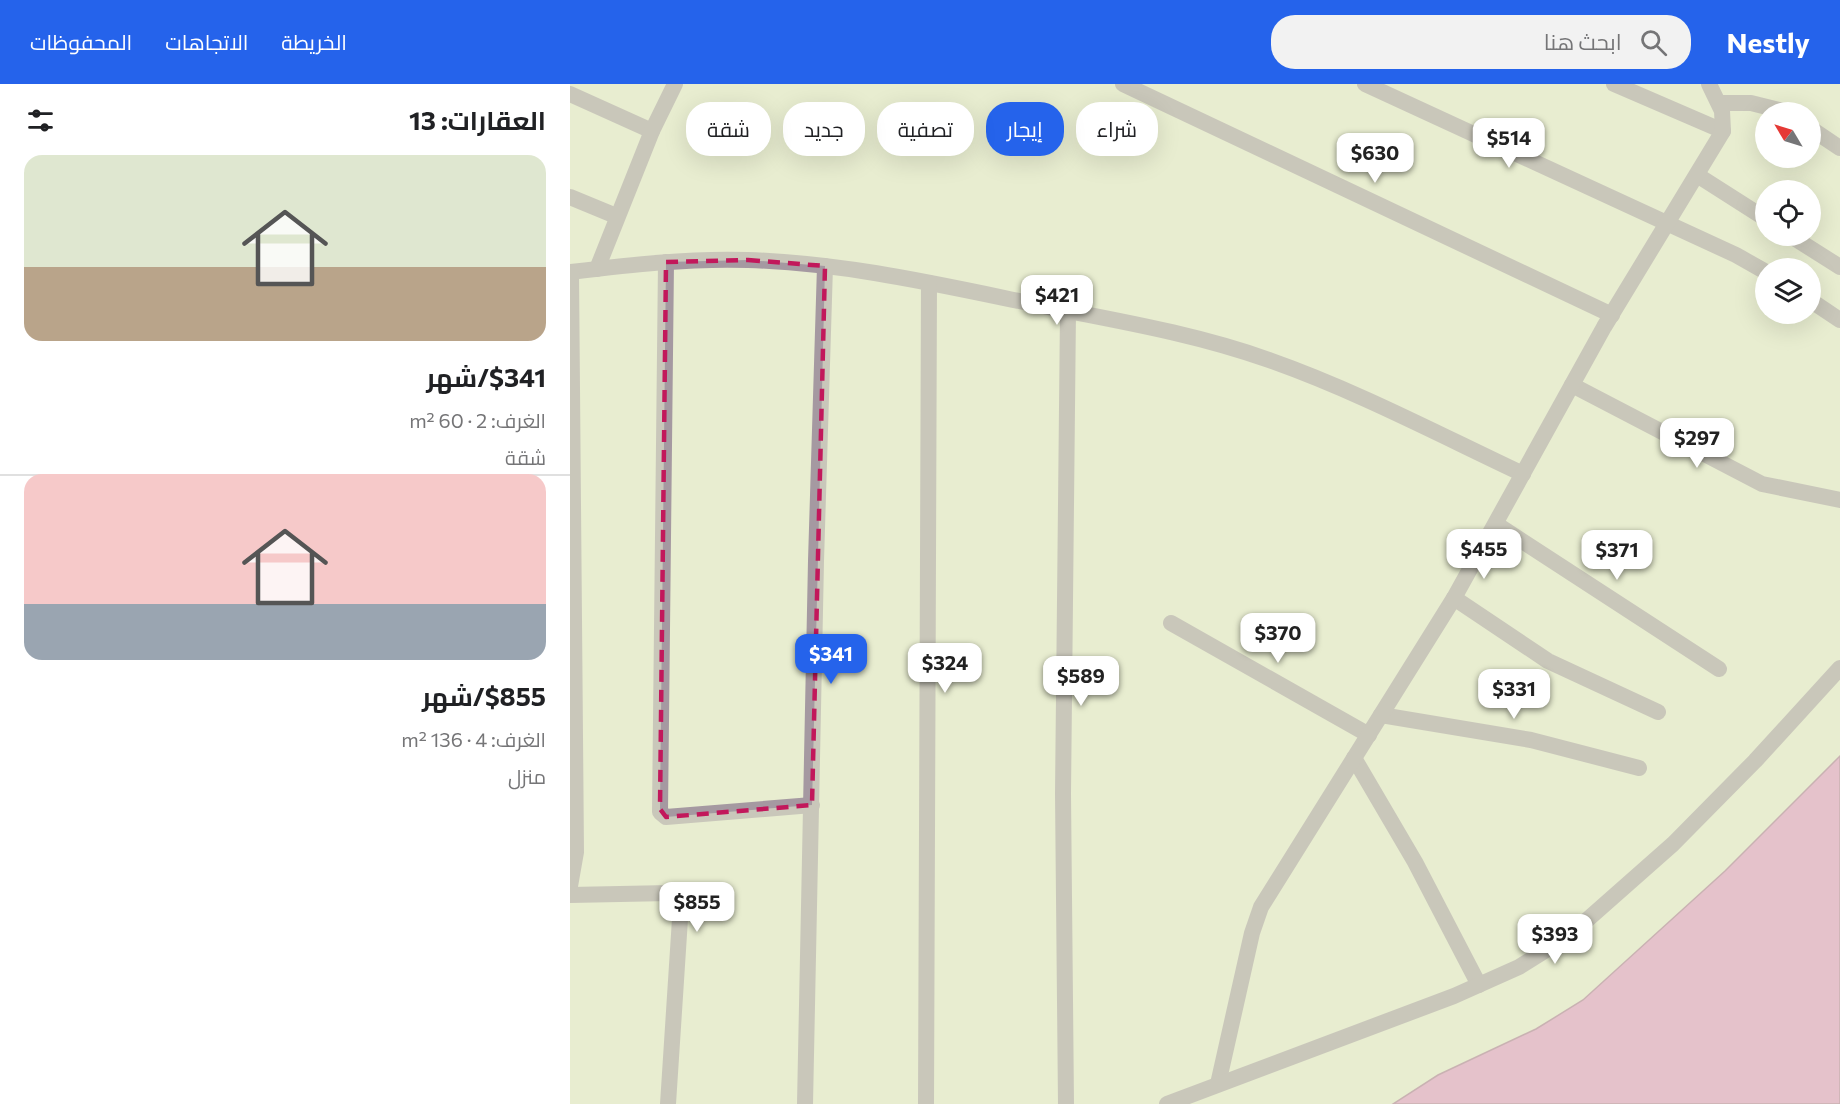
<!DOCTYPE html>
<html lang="ar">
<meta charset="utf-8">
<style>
body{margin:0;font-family:Commissioner,Cairo,sans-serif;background:#f2f2f2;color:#202124;direction:rtl;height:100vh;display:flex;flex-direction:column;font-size:22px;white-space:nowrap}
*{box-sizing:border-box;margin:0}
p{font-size:20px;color:#757577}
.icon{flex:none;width:33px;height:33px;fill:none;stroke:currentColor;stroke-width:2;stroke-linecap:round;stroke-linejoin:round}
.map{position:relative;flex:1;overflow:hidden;direction:ltr}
.drawer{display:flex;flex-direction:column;background:#fff;width:570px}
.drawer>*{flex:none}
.guide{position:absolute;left:18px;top:18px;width:570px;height:54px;direction:rtl;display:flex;gap:12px}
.needle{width:39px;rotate:308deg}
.tools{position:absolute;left:1185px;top:18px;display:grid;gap:12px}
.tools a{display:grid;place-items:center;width:66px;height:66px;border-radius:50%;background:#fff;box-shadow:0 6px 24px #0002;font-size:30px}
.price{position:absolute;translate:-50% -51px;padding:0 14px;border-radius:12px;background:#fff;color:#222;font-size:20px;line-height:39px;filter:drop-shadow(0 2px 3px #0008)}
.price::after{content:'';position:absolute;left:50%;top:36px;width:18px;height:14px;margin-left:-9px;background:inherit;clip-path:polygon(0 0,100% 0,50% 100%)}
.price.selected{background:#2563eb;color:#fff}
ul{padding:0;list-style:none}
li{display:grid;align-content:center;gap:12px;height:318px;padding:0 24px}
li+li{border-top:2px solid #e0e0e0}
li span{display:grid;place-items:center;height:186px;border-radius:18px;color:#555}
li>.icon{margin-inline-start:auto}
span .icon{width:108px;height:108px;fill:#fffc;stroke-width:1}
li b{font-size:26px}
h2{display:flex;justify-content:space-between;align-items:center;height:72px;padding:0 24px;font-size:26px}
.chip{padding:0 21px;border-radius:24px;background:#fff;box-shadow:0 6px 24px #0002;font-size:21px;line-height:54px}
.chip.selected{background:#2563eb;color:#fff}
header{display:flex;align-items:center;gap:36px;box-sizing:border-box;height:84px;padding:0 30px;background:#2563eb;color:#fff}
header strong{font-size:28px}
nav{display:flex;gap:33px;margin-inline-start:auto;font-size:21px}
.search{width:420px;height:54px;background:#f2f2f2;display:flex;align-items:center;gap:15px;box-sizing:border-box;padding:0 21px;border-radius:24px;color:#757577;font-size:22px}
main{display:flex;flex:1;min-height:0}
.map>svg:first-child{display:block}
.water{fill:#e28ec6;stroke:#a56b8f;stroke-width:1.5}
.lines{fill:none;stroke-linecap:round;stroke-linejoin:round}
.minor{stroke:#a599a1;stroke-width:16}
.tertiary{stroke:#a599a1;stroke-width:16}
.marked{fill:none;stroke:#c2185b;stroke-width:4.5;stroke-dasharray:12 8;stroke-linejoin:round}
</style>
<header>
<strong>Nestly</strong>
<div class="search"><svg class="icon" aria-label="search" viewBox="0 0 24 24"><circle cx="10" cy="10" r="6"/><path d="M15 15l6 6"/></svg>ابحث هنا</div>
<nav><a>الخريطة</a><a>الاتجاهات</a><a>المحفوظات</a></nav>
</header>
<main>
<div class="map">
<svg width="1270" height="1020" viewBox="0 0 1270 1020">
<rect width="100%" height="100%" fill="#e8edd0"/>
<!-- water -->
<path class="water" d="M1270,672V1020H823L868,991L966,945L1013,916L1155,787Z"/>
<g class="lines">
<!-- minor -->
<g class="minor">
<path d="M553,0L1042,231"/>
<path d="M795,0L1166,171L1196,188"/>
<path d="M1044,0L1153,47"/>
<path d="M0,10L82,47"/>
<path d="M1149,19H1181L1217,28"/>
<path d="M1240,44L1270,64"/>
<path d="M1127,91L1196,135"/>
<path d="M0,113L46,132"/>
<path d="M1221,152L1270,183"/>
<path d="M96,178L90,728L96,733L242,721"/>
<path d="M27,185L82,47L105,0"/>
<path d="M0,188C59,181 119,174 178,176C278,179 375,202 473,222C549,237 626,250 699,276C787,307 870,351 953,390"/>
<path d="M1240,216L1270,236"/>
<path d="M1002,301L1192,400L1270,416"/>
<path d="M926,440L1149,585"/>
<path d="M884,514L978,577L1088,628"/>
<path d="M601,539L799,651"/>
<path d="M811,631L961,656L1069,684"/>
<path d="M784,674L845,778L909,901"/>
<path d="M0,802L6,768L1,188"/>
<path d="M0,811L100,809L109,816L110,835L98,1020"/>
<path d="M648,1000L682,849L691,823L884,514L1034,243L1153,47L1152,27L1139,0"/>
<path d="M235,1020L246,477L255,182"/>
<path d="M356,1020L359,199"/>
<path d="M496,1020L493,710L498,227"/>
</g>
<!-- tertiary -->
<path class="tertiary" d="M597,1020L884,912L949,883L1000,851L1103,760L1185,677L1270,584"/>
</g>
<!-- marked area -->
<path d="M0 0H1270V1020H0ZM178,176L255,182L242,721L96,733L90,725L96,178Z" fill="#e8edd0" fill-opacity=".55" fill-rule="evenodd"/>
<path class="marked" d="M178,176L255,182L242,721L96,733L90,725L96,178Z"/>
</svg>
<div class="tools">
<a><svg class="needle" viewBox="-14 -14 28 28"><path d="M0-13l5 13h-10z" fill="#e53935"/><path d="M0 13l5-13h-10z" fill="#757577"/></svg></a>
<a><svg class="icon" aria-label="locate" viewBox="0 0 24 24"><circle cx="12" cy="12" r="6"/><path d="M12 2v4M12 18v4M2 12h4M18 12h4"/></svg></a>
<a><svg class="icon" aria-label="layers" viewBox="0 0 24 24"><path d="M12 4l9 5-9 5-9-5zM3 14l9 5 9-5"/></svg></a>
</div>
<b class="price" style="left:939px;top:85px">$514</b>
<b class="price" style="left:805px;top:100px">$630</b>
<b class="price" style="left:487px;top:242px">$421</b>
<b class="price" style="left:1127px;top:385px">$297</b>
<b class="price" style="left:914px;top:496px">$455</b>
<b class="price" style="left:1047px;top:497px">$371</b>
<b class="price" style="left:708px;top:580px">$370</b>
<b class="price selected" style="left:261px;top:601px">$341</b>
<b class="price" style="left:375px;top:610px">$324</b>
<b class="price" style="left:511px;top:623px">$589</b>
<b class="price" style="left:944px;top:636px">$331</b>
<b class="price" style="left:127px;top:849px">$855</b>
<b class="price" style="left:985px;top:881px">$393</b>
<div class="guide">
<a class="chip">شراء</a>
<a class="chip selected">إيجار</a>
<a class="chip">تصفية</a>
<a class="chip">جديد</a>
<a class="chip">شقة</a>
</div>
</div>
<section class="drawer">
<h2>العقارات: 13<svg class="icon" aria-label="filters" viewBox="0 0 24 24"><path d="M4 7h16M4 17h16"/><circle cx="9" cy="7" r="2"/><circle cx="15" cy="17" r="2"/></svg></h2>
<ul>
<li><span style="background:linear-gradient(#dfe7d0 60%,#b9a48a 0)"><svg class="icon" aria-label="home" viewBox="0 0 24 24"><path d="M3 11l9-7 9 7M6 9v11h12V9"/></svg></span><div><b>$341/شهر</b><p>الغرف: 2 · 60 m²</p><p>شقة</p></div></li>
<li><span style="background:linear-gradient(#f6c9c9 70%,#9aa5b1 0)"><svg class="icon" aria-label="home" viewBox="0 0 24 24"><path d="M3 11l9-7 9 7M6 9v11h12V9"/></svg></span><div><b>$855/شهر</b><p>الغرف: 4 · 136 m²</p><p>منزل</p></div></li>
</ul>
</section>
</main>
